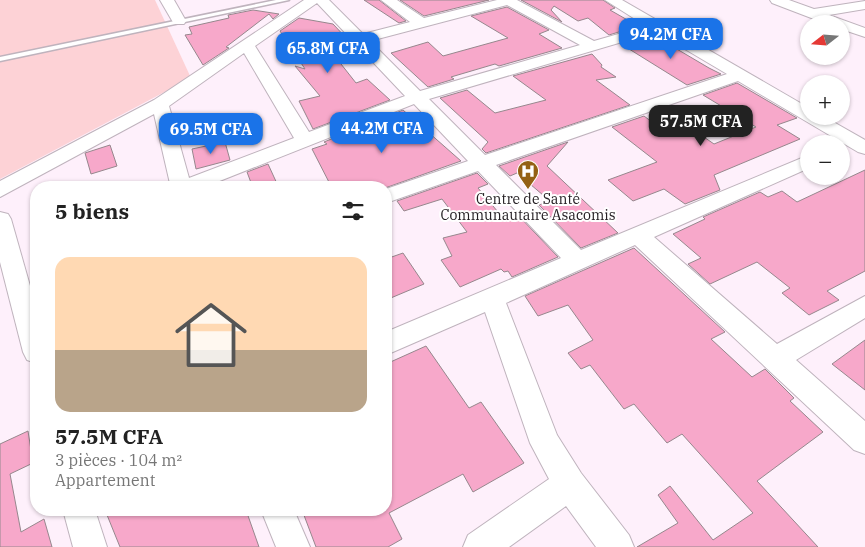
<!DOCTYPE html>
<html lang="fr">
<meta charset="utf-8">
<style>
body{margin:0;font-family:"IBM Plex Serif",serif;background:#f2f2f2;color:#222;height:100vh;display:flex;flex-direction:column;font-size:19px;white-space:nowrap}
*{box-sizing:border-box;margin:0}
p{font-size:16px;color:#767676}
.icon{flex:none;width:28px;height:28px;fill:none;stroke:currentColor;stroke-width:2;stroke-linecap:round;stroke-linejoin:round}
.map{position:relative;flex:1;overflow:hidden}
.panel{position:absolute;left:30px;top:181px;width:362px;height:335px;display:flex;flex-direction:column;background:#fff;border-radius:20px;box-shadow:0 1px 4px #0004}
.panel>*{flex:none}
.needle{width:32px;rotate:253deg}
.fabs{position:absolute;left:800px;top:15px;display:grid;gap:10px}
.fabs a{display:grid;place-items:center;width:50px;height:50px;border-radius:50%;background:#fff;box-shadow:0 1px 4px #0004;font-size:25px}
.price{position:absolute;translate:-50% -42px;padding:0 11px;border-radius:10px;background:#1a73e8;color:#fff;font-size:16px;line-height:32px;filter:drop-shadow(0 1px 2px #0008)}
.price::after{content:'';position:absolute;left:50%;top:30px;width:15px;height:11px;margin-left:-8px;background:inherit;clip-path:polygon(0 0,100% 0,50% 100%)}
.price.current{background:#222;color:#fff}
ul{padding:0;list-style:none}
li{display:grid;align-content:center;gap:10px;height:265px;padding:0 25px}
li+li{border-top:1px solid #e0e0e0}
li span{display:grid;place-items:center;height:155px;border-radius:15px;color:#555}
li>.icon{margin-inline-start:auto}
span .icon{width:90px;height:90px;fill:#fffc;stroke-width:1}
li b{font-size:21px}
h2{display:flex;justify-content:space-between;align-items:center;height:60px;padding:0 25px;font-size:21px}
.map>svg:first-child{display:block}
.green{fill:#fdd2d6}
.building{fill:#f7a8ca;stroke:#96878d}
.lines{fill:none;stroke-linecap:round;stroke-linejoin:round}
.lane-casing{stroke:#bfb3bd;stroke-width:3}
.street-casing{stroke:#bfb3bd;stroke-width:2}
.lane{fill:#fff;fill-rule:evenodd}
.street{fill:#fff;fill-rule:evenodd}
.labels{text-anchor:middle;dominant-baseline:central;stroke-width:4;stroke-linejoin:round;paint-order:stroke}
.poi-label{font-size:14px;fill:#252024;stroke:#fff}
</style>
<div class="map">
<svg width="865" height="547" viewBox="0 0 865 547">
<rect width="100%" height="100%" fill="#fef0fb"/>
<!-- green -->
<path class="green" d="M0,0H155L191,78L0,179Z"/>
<!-- building -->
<g class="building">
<path d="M364,0H379L406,21L399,23Z"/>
<path d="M400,0H489L424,16Z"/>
<path d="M521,0H603L615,8L610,10L638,26L609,35L588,18L578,21L554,6L551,10L562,22Z"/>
<path d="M507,7L549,30L539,34L562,48L499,66L495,64L451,77L454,79L428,87L391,53L428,42L443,56L508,38L471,16Z"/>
<path d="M253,10L279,14L273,19L269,14L226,47L229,48L203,65L185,35L192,34L189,27L229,18L228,15Z"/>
<path d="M299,18L333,24L349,41L326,45L356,83L367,79L390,100L313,129L299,101L320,96L295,66L305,69L280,31Z"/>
<path d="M653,35L709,68L721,74L687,85L621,44Z"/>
<path d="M592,54L602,65L601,67L616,77L596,80L630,105L486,153L482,149L488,142L440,98L467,90L495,113L546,100L513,76Z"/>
<path d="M737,83L797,118L777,125L800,139L714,175L720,190L685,204L664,189L633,201L608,180L657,162L612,127L644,116L652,122L672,115L714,144L756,127L703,95Z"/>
<path d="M403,110L461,161L385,188H332L312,149L327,144L324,142Z"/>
<path d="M225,142L230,160L196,169L192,149Z"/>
<path d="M568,142L547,166L618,233L581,248L539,205L550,201L517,173L510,176L499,166Z"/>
<path d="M110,145L117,166L91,174L85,153Z"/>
<path d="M268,164L279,188H253L247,172Z"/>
<path d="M865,170V271L827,291L839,300L809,315L782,293L790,288L757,262L710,284L688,264L701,258L673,234L705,219L703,217L760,192L768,197L782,191L797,202Z"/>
<path d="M477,173L488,184L478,188L503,218L516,213L558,257L512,277L508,271L504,272L501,269L460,287L441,260L452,256L443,238L467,232L442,199L404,211L397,201Z"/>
<path d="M634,248L725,332L711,339L752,377L765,369L794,398L790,401L823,432L757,481L818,547H637L678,523L658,495L670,486L713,540L753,513L682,434L667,443L634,404L624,409L590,365L581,369L568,353L593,340L568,305L538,316L525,296Z"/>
<path d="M403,253L424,284L386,300V259Z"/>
<path d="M865,340V390L832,364Z"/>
<path d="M426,346L469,408L481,402L524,463L473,492L463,474L389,513L402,539L388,547H316L302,510H386V364Z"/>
<path d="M28,431L33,463L10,474L21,532L44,519L52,547H0V444Z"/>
<path d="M105,510H246L259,547H120Z"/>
</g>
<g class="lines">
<!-- lane casing -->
<g class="lane-casing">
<path id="lane" d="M276,0H289L0,61V57Z"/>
</g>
<!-- street casing -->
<g class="street-casing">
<g id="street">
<path d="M160,0H174L186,21L184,24H174Z"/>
<path d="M304,0H329L363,34L410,22L381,0H397L424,18L497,0H517L594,41L646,26L605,0H622L809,108V116H823L865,140V154L858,152L738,81L496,165L581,250L809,155V168L654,237L777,344L865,296V318L796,360L865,421V454L854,450L635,245L506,303L557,435L581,473L629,535L634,547H596L566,506L509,547H463L468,535L549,479L530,443L485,312L386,355V332L561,258L478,171L386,203V189L468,161L414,104L202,188H171L154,114L0,197V181L154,100ZM317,3L405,96L309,132L255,46ZM507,5L580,45L420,91L370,41ZM656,32L727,74L485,155L429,99ZM244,53L294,138L189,178L169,106Z"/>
<path d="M770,0H789L814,9L865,1V9L829,15L865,28V37L841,29V24H827L772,3Z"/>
<path d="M0,212L8,214L11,219L36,307V363L27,360L23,352L0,262Z"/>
<path d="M63,510H95L107,547H73Z"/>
<path d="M261,510H294L310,547H276Z"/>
</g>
</g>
<!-- lane -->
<use href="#lane" class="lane"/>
<!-- street -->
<use href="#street" class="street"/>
</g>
<!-- icons -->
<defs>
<g id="hospital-pin" transform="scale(1.125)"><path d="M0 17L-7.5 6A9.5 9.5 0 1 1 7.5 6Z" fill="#946114" stroke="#fff"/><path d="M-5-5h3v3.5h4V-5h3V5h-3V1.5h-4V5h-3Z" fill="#fff"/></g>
</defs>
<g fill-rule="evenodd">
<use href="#hospital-pin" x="528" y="171"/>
</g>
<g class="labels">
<!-- poi labels -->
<g class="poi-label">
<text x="528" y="199">Centre de Santé<tspan x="528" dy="16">Communautaire Asacomis</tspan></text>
</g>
</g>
</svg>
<div class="fabs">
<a><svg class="needle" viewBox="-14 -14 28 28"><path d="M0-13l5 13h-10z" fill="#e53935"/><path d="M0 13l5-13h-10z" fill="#767676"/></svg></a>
<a>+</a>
<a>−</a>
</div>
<b class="price" style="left:671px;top:60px">94.2M CFA</b>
<b class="price" style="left:328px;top:74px">65.8M CFA</b>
<b class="price current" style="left:701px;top:147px">57.5M CFA</b>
<b class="price" style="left:382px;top:154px">44.2M CFA</b>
<b class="price" style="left:211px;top:155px">69.5M CFA</b>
<section class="panel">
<h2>5 biens<svg class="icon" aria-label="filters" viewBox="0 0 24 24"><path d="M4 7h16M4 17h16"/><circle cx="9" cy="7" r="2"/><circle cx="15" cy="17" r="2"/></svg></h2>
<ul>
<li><span style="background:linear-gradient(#ffd9b3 60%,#b9a48a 0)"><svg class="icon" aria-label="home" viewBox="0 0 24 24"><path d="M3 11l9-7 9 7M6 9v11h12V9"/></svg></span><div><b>57.5M CFA</b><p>3 pièces · 104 m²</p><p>Appartement</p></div></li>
</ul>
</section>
</div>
